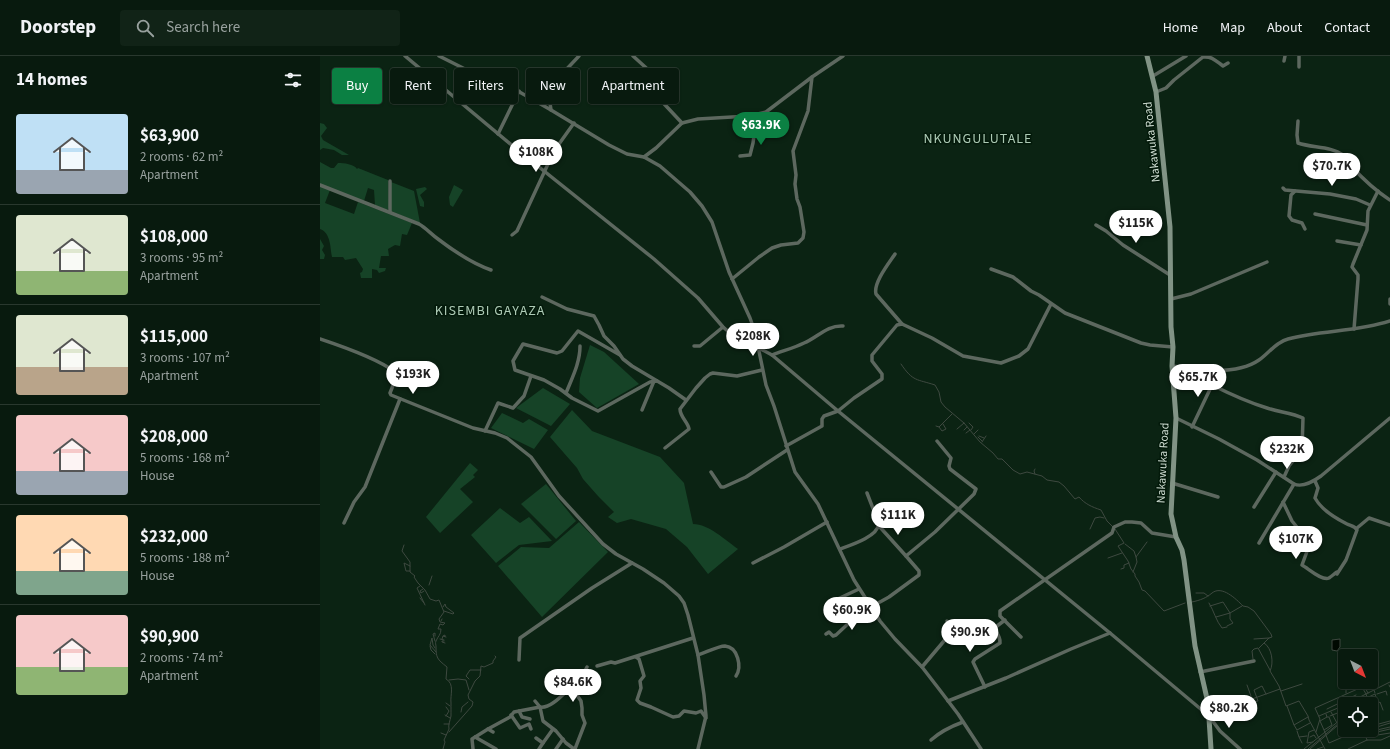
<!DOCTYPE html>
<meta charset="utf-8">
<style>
body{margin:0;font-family:"Source Sans 3",sans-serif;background:#112317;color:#f1f3f6;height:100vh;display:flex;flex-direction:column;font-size:15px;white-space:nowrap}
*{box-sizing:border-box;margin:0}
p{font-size:13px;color:#98a19e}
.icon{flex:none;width:22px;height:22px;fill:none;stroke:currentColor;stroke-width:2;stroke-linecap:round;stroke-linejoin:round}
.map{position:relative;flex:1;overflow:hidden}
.drawer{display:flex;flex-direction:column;background:#081a0e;width:320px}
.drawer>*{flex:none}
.banner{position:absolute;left:12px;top:12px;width:380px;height:36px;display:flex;gap:8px}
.needle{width:26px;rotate:138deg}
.fabs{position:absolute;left:1018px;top:593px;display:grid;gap:8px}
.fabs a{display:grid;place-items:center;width:40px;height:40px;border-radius:4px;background:#081a0e;box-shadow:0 1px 3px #0004,0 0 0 1px #29382e;font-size:20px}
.price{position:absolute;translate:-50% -34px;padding:0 9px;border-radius:14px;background:#fff;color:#222;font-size:13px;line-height:26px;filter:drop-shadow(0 1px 2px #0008)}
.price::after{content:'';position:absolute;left:50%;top:24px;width:12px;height:9px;margin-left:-6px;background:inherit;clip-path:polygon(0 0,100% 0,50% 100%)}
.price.on{background:#0b8043;color:#fff}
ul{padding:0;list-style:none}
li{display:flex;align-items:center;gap:12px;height:100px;padding:0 16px}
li+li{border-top:1px solid #29382e}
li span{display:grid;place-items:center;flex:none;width:112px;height:80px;border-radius:4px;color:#555}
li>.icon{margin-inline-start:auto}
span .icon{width:48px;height:48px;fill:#fffc;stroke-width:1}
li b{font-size:17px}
h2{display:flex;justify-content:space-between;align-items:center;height:48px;padding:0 16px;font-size:17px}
.chip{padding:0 14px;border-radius:4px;background:#081a0e;box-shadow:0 1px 3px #0004,0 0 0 1px #29382e;font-size:14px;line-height:36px}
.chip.on{background:#0b8043;color:#fff}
header{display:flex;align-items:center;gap:24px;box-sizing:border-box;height:56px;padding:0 20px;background:#081a0e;border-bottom:1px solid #29382e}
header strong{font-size:19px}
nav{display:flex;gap:22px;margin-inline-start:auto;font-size:14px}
.search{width:280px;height:36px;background:#112317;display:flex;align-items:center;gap:10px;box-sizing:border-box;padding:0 14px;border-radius:4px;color:#98a19e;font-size:15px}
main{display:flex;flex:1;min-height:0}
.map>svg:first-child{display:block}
.green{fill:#164327}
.water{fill:#000901;stroke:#3e4940}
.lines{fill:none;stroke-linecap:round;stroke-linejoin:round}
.stream{stroke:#3e4940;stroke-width:1}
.minor{stroke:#5d685f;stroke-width:3.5}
.secondary{stroke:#819385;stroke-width:5}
.labels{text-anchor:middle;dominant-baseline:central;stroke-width:3;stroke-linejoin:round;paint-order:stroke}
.street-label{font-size:12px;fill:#cfddd2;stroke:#03190a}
.quarter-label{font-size:14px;letter-spacing:1px;fill:#adcab5;stroke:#03190a}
</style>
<header>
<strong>Doorstep</strong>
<div class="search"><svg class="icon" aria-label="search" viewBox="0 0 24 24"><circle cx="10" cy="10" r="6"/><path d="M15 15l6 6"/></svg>Search here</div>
<nav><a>Home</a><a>Map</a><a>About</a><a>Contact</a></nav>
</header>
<main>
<section class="drawer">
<h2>14 homes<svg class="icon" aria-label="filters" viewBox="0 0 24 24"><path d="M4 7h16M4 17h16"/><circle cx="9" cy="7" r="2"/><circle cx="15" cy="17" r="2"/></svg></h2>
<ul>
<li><span style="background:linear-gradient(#bfe0f5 70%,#9aa5b1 0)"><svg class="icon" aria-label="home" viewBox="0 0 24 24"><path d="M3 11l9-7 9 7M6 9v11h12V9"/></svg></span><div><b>$63,900</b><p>2 rooms · 62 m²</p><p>Apartment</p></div></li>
<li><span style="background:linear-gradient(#dfe7d0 70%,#8fb573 0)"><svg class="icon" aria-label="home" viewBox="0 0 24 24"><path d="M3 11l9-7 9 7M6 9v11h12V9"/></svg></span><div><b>$108,000</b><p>3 rooms · 95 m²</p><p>Apartment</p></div></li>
<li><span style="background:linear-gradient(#dfe7d0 65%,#b9a48a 0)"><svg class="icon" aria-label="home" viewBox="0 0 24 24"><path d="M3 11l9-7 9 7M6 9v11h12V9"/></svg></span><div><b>$115,000</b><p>3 rooms · 107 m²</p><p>Apartment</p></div></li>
<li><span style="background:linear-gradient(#f6c9c9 70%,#9aa5b1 0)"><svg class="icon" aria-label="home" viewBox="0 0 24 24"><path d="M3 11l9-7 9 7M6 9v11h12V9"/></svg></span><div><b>$208,000</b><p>5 rooms · 168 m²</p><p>House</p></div></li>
<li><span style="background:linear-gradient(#ffd9b3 70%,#7fa58c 0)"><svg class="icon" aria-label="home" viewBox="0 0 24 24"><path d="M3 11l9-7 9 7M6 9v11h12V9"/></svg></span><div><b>$232,000</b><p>5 rooms · 188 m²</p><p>House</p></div></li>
<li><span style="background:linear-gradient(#f6c9c9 65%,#8fb573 0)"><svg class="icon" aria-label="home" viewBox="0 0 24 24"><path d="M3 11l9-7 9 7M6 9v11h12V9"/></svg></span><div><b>$90,900</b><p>2 rooms · 74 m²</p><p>Apartment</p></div></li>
</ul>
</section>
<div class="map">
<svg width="1070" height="693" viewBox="0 0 1070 693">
<rect width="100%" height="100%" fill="#0b2313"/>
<!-- green -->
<g class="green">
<path d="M0,67L4,68L7,72L1,80L3,84L29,99H22L14,94L3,92L0,94Z"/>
<path d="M0,106L11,112H14L18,107C24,107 34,108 37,113L38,112L68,124L69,152L67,154L55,149L54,134L48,132L44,145L0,128Z"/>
<path d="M71,126L94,135L100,167L71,155Z"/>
<path d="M134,129L143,134L133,151L130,149L129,141Z"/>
<path d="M0,130L10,134L5,147L34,158L38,146L92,167L87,179L82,178L80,190L75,189L68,193L69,200H61L59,212H66L65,215L59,217L57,214L52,213V222H41L40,217L42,216L43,213L36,202L25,204L23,201H12C10,191 11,177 0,173Z"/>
<path d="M105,131L107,133L100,139L104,146V151L100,150L96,133Z"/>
<path d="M0,183L4,190L2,194L5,199L4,203H0Z"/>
<path d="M270,289L284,296L319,328L277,352L259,336L260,322Z"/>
<path d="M223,332L250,348L231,370L196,352Z"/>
<path d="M252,354L272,375L340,401L364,427L373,468C389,468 405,484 418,493L388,518L367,491L346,473L311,463L297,467L288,461L294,456L278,440L263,423L257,412L230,381Z"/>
<path d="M182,357L203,367L209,363L228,374L214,393L171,372Z"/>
<path d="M150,407L158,414L153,419L155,421L140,433L153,446L120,477L106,461Z"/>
<path d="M226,428L256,465L236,483L201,448Z"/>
<path d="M180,452L200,467L209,461L232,485L199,489L176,507L151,479Z"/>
<path d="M259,466L288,496L222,561L178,510L201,491L229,492Z"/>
</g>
<!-- water -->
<path class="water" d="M1020,583V591L1017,595L1012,594V584Z"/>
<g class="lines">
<!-- stream -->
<g class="stream">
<path d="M581,308C593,326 597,323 615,329L619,336L621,346L625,351L644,367L660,386L673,397L678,403H682L693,414L700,418L707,416L722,420L727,424L739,426L744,430L755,443L759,441C765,448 772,451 781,454L787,465L793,471"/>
<path d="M649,367L653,371L651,374"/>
<path d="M616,370L619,371L632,358"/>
<path d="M619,371L622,375L626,373L623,368"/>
<path d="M637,373L644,367"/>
<path d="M644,374L647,371"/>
<path d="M646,377L650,374"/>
<path d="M654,378L658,374"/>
<path d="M659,380L664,382"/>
<path d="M658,381L662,385"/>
<path d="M662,386L666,380"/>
<path d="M715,418L714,415L715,413"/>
<path d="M770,473L775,462L780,461L784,462"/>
<path d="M795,473L804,487L798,490L808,505L811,513L815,518V520L819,526L822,534L825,535L844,555L865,547"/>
<path d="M805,488L814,495L816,501"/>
<path d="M84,489L82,495L90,506V516L95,520L94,521L98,527L105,534L110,543L116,545L119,544L124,556L119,563L120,566L125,567L123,569L120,568L118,573H121C121,579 118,580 116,585C115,587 116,589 116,590C116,602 117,603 127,611L126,623C135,628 130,639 131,647C131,652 131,656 131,660C130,665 128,669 129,673L124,684L125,686L123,693"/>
<path d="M788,502L802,497"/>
<path d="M801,513L804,512V509L809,507"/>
<path d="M90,515H86L84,507L90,510"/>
<path d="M813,516L817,506L816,501L827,486"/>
<path d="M109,529L112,520"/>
<path d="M100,530L97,532L105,549"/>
<path d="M103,533L100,535L101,537L104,535"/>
<path d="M876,537H884L888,540"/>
<path d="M100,542L104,547"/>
<path d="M872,546C881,544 886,542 892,537C902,529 916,543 923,550L928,551L934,555L951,578L952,581L949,582L944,587C952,592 954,607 950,615L959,630L966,650L979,645L988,660L989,664L1005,693"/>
<path d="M889,547C894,555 896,565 902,572L907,571"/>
<path d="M890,550L903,546L910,557V563L913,567L907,570"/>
<path d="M123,551L125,548L126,551L134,557L133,558L124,555"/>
<path d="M896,561L910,557L922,550"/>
<path d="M121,565L122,563"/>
<path d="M123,580L125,579V580"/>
<path d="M120,583L124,584"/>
<path d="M122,583L123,580L126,581"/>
<path d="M934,583L949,582"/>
<path d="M115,585L113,578L115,577V580"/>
<path d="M124,585H122V586L125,587"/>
<path d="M110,590L111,594L115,598"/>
<path d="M115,592L113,589L112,582L110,589L116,596"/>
<path d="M939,592L944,587"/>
<path d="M933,603L932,595L934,593L938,592L950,614"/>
<path d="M149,623L146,620L150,614H161"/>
<path d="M129,624L138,623L146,624L149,634"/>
<path d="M1035,626L1038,632"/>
<path d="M1051,627L1054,633"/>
<path d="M927,629L932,643L960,633"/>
<path d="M1047,629L1044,630L1048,637"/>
<path d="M1069,629L1070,631"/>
<path d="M1054,634L1070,626"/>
<path d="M961,635L982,628"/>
<path d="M1026,637V634L1023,631L1030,626"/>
<path d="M1057,638L1066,635L1067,639"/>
<path d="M1047,641L1046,638L1054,634L1055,637"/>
<path d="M932,643L933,646L938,645L934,634L942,630L946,638"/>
<path d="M126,647L130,650"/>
<path d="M1039,648L1040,645L1055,638L1057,644"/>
<path d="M1041,648L1048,642"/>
<path d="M1041,648L1048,642"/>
<path d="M1044,648L1057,644L1056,648L1051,651"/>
<path d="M1057,648L1060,646L1063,654"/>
<path d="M967,650L974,669L988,661"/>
<path d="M1007,653L1036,639"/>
<path d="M1022,655L1025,660"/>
<path d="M141,656L142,651L148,646"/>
<path d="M1011,656L1017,667"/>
<path d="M1051,656H1054L1052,647"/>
<path d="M1006,658L1007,661L1000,665L1004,674L1012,669L1009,661H1007"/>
<path d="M125,659L130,662"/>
<path d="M126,660L129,655L126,651"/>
<path d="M999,660L1025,649"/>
<path d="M1010,660L1025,654"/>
<path d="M124,668H129"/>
<path d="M974,669L977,674L990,667"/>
<path d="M1055,669L1070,665"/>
<path d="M1051,670L1055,669L1057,671L1070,667"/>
<path d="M1025,671L1023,672L1026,679"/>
<path d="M1004,674L1009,687L1039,674"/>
<path d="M1043,674L1047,684"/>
<path d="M977,675L979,681L987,680"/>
<path d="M129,676L152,650L153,646L149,643L148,639L155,625L160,620L161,610L164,611L173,607V605L176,601L175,600"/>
<path d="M996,676L1000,663L995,652L1042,631L1046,638L1026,648"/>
<path d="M121,677L126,679"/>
<path d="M1044,677L1070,671"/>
<path d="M1044,679L1070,673"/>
<path d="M979,681L982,687"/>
<path d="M990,681L994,679L996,682"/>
<path d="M1045,681L1070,677"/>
<path d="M993,686L987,687L989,676L994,674"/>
<path d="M984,693L1025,660"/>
<path d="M988,693L1025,662"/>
<path d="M990,693L1017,670"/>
<path d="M997,693L1003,691"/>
<path d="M1028,693L1047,684H1061L1070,680"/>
</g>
<!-- minor -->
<g class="minor">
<path d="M85,0L194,91L334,203L378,242L403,271L417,283L426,288L439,292L452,299L518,355L790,577L889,660L900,675L920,693"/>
<path d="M119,0L145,13L165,19L189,30L231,54L289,89L307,98L324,101L340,110L370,136L382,150L392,166L409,216L430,262L435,276L446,329L454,350L475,416L498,448L534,524L560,565L575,583L602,611L619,633L638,658L661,693"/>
<path d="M313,0L334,19L335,22L332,35L362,67"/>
<path d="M964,5L965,0"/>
<path d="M979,11V0"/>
<path d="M833,20L866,0"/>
<path d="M836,36L846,32L854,24L883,1C892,0 896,5 903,10L908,7"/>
<path d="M231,54L230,47L224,39L225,36L259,0"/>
<path d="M978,65L977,79L978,87C992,92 1011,90 1023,99C1028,102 1028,107 1032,111C1043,123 1056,135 1070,144"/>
<path d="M178,78L199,35"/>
<path d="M420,100L430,99L433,87L437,58"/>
<path d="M324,101L336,92L362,67L378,63L429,60L446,56L492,21L523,0"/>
<path d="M0,129L99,168C106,172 111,178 118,183C135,196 151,207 171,214"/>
<path d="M963,132L965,134L1010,138L1036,143L1050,149"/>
<path d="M975,135L971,139L969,160L972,164L982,167L985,173"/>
<path d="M70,156V125"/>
<path d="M995,158L1047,169"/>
<path d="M776,169L786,175L803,189L850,219"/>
<path d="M192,179L197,175L234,95L254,67"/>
<path d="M1017,185L1041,189"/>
<path d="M575,198C569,207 553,227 556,238L582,268"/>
<path d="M671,213L693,221L711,235L719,239L745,257L821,287L830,289L853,291"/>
<path d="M412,223L439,201L452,192L461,189L478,187L483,182L484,176L480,151L477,143L475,128L476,119L473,95L488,55L492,21"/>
<path d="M222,241L247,253L274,260L279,269L284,280L294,290L303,303L312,310L349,332L366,344"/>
<path d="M851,243L871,238L947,206"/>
<path d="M1070,243V248"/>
<path d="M1034,273L1038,223V219L1032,211L1033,208L1047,174L1048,155L1058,135"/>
<path d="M0,283C21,290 58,303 75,316L76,322L70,337L71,339L153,372L175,377L187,382L211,401L239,440L283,488L296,498L323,513L344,527L359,540L364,547L368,559L378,599L384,639L386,660L378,693"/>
<path d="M374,290H380L403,271"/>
<path d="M300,299L258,275L242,295L237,297L203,288L193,305L195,314L224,324L240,333L252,342L278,355L330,326L337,325"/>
<path d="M452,299C462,295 474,292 484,287C498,281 507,269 523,270"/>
<path d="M852,310C878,314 916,320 939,304C949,297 956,286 968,283C1002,274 1037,276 1070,265"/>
<path d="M892,329C910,338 927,346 947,352C959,356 972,357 983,362L982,394L969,410L964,421"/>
<path d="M246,337C252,322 260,307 260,290"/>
<path d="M322,354L334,325"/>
<path d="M856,362L899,383L937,404L974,428C983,432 994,425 1001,420L1070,362"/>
<path d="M872,371L892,329V314"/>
<path d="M165,375L178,347L193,352L204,340L211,320"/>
<path d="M466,390L502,370V363L504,360L518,355L534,342L562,323V318L552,305V299L577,269L582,268L612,282L643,300L681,307L699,300L708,293L731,248"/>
<path d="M345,392L369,373C368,366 360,361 360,353L376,332L385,322L390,318L393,317L417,320L442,314"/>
<path d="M391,416L401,431H404L426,421L467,394"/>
<path d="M995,425L998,432L995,442C1001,453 1015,462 1027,468C1031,470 1035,470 1037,474L1026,504L1017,518"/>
<path d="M852,427L898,441"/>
<path d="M963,446L972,465L988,485L989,490L982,509C989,513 1002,525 1009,522C1012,520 1014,518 1017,516"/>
<path d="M934,451L956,416"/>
<path d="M24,467L34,446L45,431L80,343"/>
<path d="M559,470L586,500"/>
<path d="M1037,472L1049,462L1070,469"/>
<path d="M939,487L974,428"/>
<path d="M520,493C531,489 557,481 559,468L547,437"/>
<path d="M433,507L464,491L507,466"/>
<path d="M507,548L539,533"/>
<path d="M673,573L685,564"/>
<path d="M506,578L509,576L513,580L516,579L532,564L551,551L569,541L599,519V515L586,500L615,476L654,438L656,433L630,413L629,410L631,402L617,385"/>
<path d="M701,581L680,560V555L792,477L794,471L805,466H812L821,467L832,477L856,481"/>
<path d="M378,599C385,597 398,590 405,590C418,591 422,611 416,620"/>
<path d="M316,601L319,603L324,620L320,625L321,632L317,644L320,647L331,651L353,661L359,660L364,655L376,657L381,655L386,662"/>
<path d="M199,604L200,582L272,532L312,507"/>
<path d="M277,610L291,606L295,607L373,582"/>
<path d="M602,611L635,572L627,565"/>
<path d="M880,616L934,605"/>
<path d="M665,631L653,606L655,603L680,587C681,579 672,571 667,566"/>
<path d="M215,645L220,651L223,665L236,675L246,687L254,693"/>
<path d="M628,645L686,622L751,593L790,577"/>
<path d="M199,655L202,661L210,663"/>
<path d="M191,659L200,672L209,668L211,673"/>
<path d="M168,673L190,661L194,656L220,651C231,653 244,637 252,630"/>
<path d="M155,681L176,693"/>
<path d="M216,682L223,687L219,693"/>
<path d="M611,684C620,676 632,670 643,666"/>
<path d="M223,687L233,673"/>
<path d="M153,693L152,683L168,673L173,676"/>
<path d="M236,693L243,683"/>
<path d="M255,693L265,667L262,659V652L261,645L252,632L263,619L267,611"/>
</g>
<!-- secondary -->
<path class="secondary" d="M827,0L836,36L850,171L851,271L853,291L852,310L856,362L851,458L856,481L862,494L864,504L875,590L888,647L891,693"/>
</g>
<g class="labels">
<!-- street labels -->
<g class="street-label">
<text transform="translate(832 86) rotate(-96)">Nakawuka Road</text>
<text transform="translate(843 407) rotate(-87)">Nakawuka Road</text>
</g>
<!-- quarter labels -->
<g class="quarter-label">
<text x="658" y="83">NKUNGULUTALE</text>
<text x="170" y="255">KISEMBI GAYAZA</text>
</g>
</g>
</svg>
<div class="fabs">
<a><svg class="needle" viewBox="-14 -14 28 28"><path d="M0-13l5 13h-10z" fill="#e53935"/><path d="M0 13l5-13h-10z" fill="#98a19e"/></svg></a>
<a><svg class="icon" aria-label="locate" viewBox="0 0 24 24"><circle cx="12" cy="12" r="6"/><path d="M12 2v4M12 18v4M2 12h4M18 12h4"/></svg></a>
</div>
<b class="price on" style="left:441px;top:90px">$63.9K</b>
<b class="price" style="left:216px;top:117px">$108K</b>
<b class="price" style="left:1012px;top:131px">$70.7K</b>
<b class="price" style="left:816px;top:188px">$115K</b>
<b class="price" style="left:433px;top:301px">$208K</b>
<b class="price" style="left:93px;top:339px">$193K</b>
<b class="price" style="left:878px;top:342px">$65.7K</b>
<b class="price" style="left:967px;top:414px">$232K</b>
<b class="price" style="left:578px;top:480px">$111K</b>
<b class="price" style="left:976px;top:504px">$107K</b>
<b class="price" style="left:532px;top:575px">$60.9K</b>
<b class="price" style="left:650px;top:597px">$90.9K</b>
<b class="price" style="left:253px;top:647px">$84.6K</b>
<b class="price" style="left:909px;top:673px">$80.2K</b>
<div class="banner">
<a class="chip on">Buy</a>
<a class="chip">Rent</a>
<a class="chip">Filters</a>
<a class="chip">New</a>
<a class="chip">Apartment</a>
</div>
</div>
</main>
